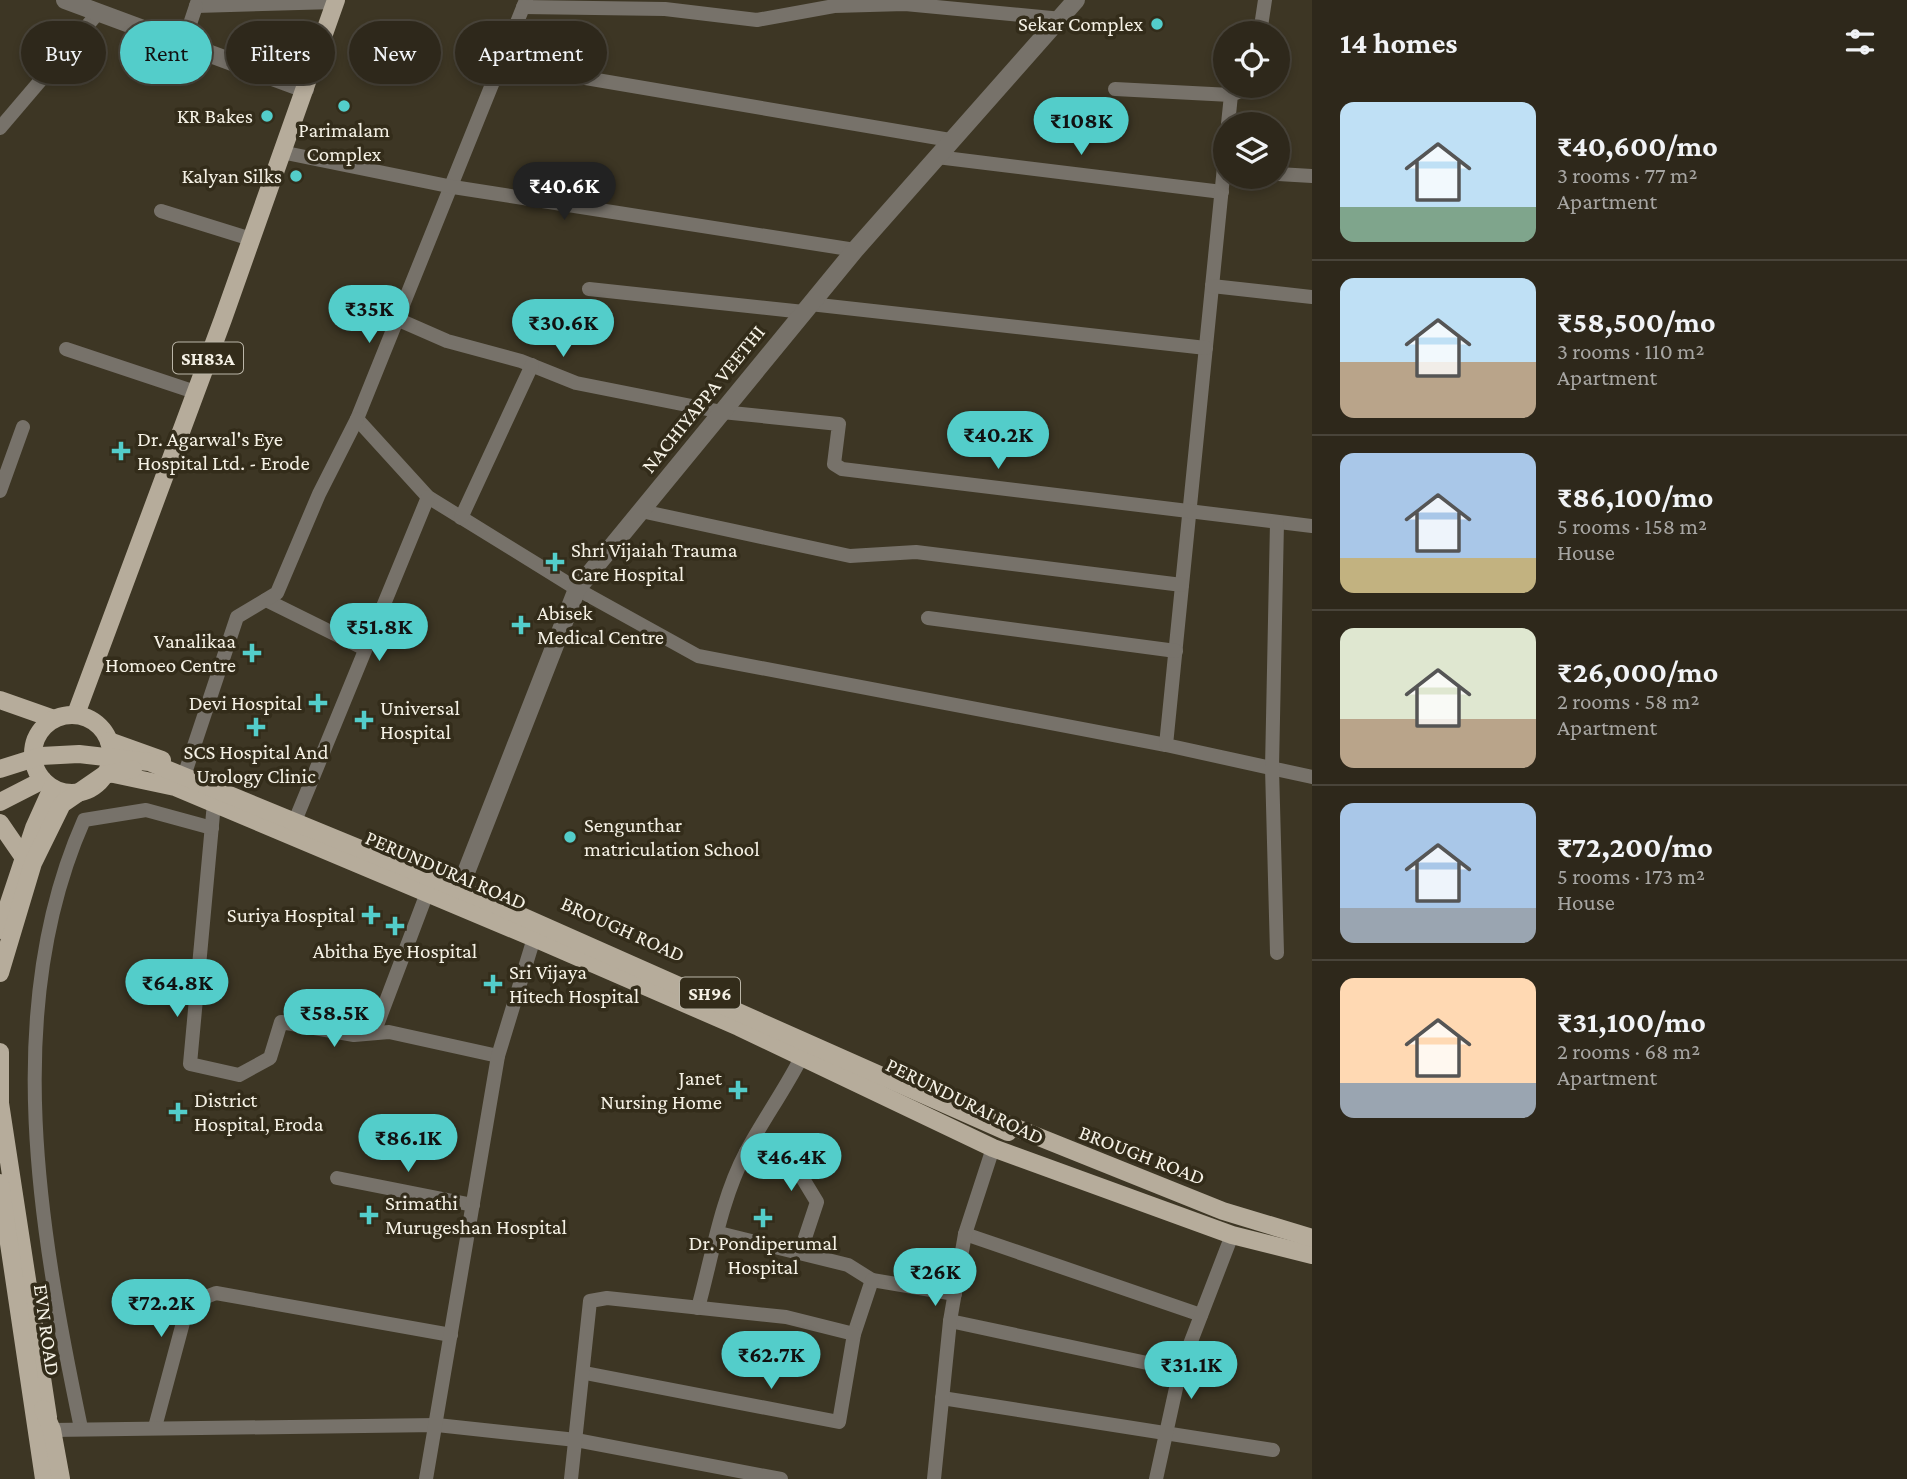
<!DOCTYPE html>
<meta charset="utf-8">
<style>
body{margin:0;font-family:"Crimson Pro",serif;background:#363024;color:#f1f3f6;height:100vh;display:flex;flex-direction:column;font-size:26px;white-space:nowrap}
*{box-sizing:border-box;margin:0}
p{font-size:23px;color:#a7a6a3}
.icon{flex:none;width:38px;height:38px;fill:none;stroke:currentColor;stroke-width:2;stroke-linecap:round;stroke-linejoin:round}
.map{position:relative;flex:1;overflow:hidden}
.side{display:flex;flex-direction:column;background:#2e281b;width:595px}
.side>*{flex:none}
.top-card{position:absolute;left:21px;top:21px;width:665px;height:63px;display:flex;gap:14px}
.buttons{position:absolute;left:1213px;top:21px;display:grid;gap:14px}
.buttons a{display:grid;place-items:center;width:77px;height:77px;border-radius:50%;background:#2e281b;box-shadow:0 4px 10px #0003,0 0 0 2px #49443a;font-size:35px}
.price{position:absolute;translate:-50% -60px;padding:0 16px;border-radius:24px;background:#53cdca;color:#111;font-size:23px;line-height:46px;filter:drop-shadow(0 2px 4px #0008)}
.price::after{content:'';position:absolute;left:50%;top:42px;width:21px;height:16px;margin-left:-10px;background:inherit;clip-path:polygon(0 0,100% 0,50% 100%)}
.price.current{background:#222;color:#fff}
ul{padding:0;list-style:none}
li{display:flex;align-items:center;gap:21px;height:175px;padding:0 28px}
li+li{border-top:2px solid #49443a}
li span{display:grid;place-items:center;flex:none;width:196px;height:140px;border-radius:14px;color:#555}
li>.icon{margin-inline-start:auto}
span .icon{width:84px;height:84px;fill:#fffc;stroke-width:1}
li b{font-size:30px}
h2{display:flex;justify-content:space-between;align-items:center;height:84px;padding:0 28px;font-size:30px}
.tag{padding:0 24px;border-radius:32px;background:#2e281b;box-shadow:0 4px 10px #0003,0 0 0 2px #49443a;font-size:24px;line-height:63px}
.tag.current{background:#53cdca;color:#111}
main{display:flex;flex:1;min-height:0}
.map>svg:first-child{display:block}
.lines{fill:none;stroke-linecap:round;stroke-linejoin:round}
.minor{stroke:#77726a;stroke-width:14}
.tertiary{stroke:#77726a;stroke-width:18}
.primary{stroke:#b6ac9b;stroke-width:18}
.primary-bridge{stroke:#b6ac9b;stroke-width:18}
.poi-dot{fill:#53cdca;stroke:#332c1a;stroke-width:2.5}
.labels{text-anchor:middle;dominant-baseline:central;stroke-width:7;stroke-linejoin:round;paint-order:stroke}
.shield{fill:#332c1a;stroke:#bbb6a8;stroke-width:2}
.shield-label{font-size:19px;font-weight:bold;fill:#f5f1e5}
.poi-label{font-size:21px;fill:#f5f1e5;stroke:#332c1a;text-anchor:start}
.street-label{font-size:21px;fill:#f5f1e5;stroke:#332c1a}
</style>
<main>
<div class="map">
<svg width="1312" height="1479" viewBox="0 0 1312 1479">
<rect width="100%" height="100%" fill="#3d3624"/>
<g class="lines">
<!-- minor -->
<g class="minor">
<path d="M198,0L196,6L335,2"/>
<path d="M526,0L357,419L428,497L577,589L698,656L1166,745"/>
<path d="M523,7L665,9L757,20L834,6L905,4L1062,19"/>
<path d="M1260,33L1265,0"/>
<path d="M184,42L196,6"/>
<path d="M503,64L950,140"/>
<path d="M1115,89L1231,95"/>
<path d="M1228,124L1231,95L1251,86"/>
<path d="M0,128L98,13"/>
<path d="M281,152L453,187L855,250"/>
<path d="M937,157L1222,192"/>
<path d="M1225,157L1166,745L1312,777"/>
<path d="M1278,174L1312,176"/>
<path d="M161,211L251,239"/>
<path d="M1212,286L1312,297"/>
<path d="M589,289L804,312"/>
<path d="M810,304L1206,348"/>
<path d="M399,320L447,341L521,361L576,383L722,412L839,424L834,464L842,469L1312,526"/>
<path d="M66,349L195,392"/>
<path d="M0,491L23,427"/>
<path d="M641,511L850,556L916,552L1182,585"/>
<path d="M461,518L532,365"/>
<path d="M1277,522L1272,768L1277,953"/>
<path d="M266,600L365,649"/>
<path d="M928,618L1176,651"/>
<path d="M186,770L237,617L277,593L319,494L357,419"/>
<path d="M214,803L190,1064L239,1075L270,1058L281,1022L354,1035L389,1032L498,1056"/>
<path d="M297,816L428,497"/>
<path d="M374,1033L427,893"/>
<path d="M746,1152L800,1174L817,1202L800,1253"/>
<path d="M337,1178L473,1205"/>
<path d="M719,1233L848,1265L872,1280L955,1294"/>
<path d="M965,1234L1201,1315"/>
<path d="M698,1308C712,1257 721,1199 746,1152C763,1120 784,1091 801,1058"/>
<path d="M950,1321L1180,1370"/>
<path d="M585,1373L839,1422L854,1334L872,1280"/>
<path d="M942,1398L1273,1450"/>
<path d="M155,1427L188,1304L216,1293L451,1335"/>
<path d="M81,1428C40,1232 0,1009 84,820L146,810L212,828"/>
<path d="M52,1430L437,1425L576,1440L781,1479"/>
<path d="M426,1479L498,1056L534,938"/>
<path d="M571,1479L590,1301L607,1298L786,1317L854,1334"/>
<path d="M934,1479L950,1321L965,1234L993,1148"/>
<path d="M1156,1479L1180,1370L1232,1235"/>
</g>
<!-- tertiary -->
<g class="tertiary">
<path d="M65,0L305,89"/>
<path d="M454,903L577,589L855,250L1076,0"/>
</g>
<!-- primary -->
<g class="primary">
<path d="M0,700L54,719"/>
<path d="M76,714L223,319L336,0"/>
<circle cx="72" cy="754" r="39"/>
<path d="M109,741L162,760"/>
<path d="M109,773L175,787L534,938L739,1027L993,1148L1232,1235L1312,1255"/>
<path d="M0,802L43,780"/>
<path d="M0,823L24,858"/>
<path d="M0,930L34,828L52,788"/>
<path d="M0,1052V1103L48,1417"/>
<path d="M994,1119L1223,1211L1312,1238"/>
<path d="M0,1183L44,1479"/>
<path d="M43,1409L52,1430L61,1479"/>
</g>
<!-- primary-bridge -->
<g class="primary-bridge">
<path d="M0,769L41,756L79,754L149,762L492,903L1008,1132"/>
<path d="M0,973L33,863L62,804L104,775L133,769"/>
</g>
</g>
<!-- markers -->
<g class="poi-dot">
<circle cx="1157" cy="24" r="7"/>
<circle cx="344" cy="106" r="7"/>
<circle cx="267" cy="116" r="7"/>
<circle cx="296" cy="176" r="7"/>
<path d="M117.5 440.5h7v7h7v7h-7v7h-7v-7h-7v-7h7z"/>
<path d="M551.5 551.5h7v7h7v7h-7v7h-7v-7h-7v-7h7z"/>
<path d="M517.5 614.5h7v7h7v7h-7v7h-7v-7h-7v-7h7z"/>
<path d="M248.5 642.5h7v7h7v7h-7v7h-7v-7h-7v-7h7z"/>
<path d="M314.5 692.5h7v7h7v7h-7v7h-7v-7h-7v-7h7z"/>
<path d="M360.5 709.5h7v7h7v7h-7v7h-7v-7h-7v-7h7z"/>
<path d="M252.5 716.5h7v7h7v7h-7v7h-7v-7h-7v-7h7z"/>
<circle cx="570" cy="837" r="7"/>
<path d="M367.5 904.5h7v7h7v7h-7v7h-7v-7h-7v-7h7z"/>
<path d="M391.5 915.5h7v7h7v7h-7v7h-7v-7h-7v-7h7z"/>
<path d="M489.5 973.5h7v7h7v7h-7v7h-7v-7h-7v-7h7z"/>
<path d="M734.5 1079.5h7v7h7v7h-7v7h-7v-7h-7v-7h7z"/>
<path d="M174.5 1101.5h7v7h7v7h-7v7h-7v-7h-7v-7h7z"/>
<path d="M365.5 1204.5h7v7h7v7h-7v7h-7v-7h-7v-7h7z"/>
<path d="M759.5 1207.5h7v7h7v7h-7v7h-7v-7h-7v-7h7z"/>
</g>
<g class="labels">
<!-- shield labels -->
<g class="shield">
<rect x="173" y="342.5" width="70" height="31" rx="5"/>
<rect x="680" y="977.5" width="60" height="31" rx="5"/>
</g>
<g class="shield-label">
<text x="208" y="358">SH83A</text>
<text x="710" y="993">SH96</text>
</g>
<!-- poi labels -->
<g class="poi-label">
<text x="1143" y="24" text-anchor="end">Sekar Complex</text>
<text x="253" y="116" text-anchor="end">KR Bakes</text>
<text x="344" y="130" text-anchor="middle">Parimalam<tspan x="344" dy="24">Complex</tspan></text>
<text x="282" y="176" text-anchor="end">Kalyan Silks</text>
<text x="137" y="439">Dr. Agarwal's Eye<tspan x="137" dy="24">Hospital Ltd. - Erode</tspan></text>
<text x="571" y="550">Shri Vijaiah Trauma<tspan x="571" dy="24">Care Hospital</tspan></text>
<text x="537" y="613">Abisek<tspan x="537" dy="24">Medical Centre</tspan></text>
<text x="236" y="641" text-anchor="end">Vanalikaa<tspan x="236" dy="24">Homoeo Centre</tspan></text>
<text x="302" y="703" text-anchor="end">Devi Hospital</text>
<text x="380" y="708">Universal<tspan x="380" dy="24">Hospital</tspan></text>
<text x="256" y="752" text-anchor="middle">SCS Hospital And<tspan x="256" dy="24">Urology Clinic</tspan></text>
<text x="584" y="825">Sengunthar<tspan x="584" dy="24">matriculation School</tspan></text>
<text x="355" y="915" text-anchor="end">Suriya Hospital</text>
<text x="395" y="951" text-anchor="middle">Abitha Eye Hospital</text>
<text x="509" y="972">Sri Vijaya<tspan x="509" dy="24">Hitech Hospital</tspan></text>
<text x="722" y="1078" text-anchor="end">Janet<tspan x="722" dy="24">Nursing Home</tspan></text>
<text x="194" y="1100">District<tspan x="194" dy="24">Hospital, Eroda</tspan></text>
<text x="385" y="1203">Srimathi<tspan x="385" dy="24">Murugeshan Hospital</tspan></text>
<text x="763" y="1243" text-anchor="middle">Dr. Pondiperumal<tspan x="763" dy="24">Hospital</tspan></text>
</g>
<!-- street labels -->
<g class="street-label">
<text transform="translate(703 399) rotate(-51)">NACHIYAPPA VEETHI</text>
<text transform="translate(446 870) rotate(23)">PERUNDURAI ROAD</text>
<text transform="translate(623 929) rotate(24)">BROUGH ROAD</text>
<text transform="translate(965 1101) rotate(26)">PERUNDURAI ROAD</text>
<text transform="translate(1142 1155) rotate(21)">BROUGH ROAD</text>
<text transform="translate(47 1330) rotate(82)">EVN ROAD</text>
</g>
</g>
</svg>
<div class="buttons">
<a><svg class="icon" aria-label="locate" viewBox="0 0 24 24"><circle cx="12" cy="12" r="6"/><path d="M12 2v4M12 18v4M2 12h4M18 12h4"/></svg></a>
<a><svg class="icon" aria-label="layers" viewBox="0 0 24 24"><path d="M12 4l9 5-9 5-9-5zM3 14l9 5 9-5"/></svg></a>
</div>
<b class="price" style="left:1081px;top:157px">₹108K</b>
<b class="price current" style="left:564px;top:222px">₹40.6K</b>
<b class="price" style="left:369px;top:345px">₹35K</b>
<b class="price" style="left:563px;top:359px">₹30.6K</b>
<b class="price" style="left:998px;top:471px">₹40.2K</b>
<b class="price" style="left:379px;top:663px">₹51.8K</b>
<b class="price" style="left:177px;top:1019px">₹64.8K</b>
<b class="price" style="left:334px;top:1049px">₹58.5K</b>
<b class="price" style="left:408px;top:1174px">₹86.1K</b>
<b class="price" style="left:791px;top:1193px">₹46.4K</b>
<b class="price" style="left:935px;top:1308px">₹26K</b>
<b class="price" style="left:161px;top:1339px">₹72.2K</b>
<b class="price" style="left:771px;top:1391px">₹62.7K</b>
<b class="price" style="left:1191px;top:1401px">₹31.1K</b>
<div class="top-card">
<a class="tag">Buy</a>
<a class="tag current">Rent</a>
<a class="tag">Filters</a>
<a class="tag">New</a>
<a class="tag">Apartment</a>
</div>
</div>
<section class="side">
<h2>14 homes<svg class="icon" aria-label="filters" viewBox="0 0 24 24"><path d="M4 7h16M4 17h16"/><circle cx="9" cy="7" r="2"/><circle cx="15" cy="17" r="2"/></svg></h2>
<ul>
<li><span style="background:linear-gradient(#bfe0f5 75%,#7fa58c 0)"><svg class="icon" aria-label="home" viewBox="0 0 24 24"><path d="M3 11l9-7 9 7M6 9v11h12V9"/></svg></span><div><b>₹40,600/mo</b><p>3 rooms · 77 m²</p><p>Apartment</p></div></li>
<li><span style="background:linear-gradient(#bfe0f5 60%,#b9a48a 0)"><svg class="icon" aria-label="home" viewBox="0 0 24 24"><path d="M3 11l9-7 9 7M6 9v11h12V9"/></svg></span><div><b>₹58,500/mo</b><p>3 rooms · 110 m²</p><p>Apartment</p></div></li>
<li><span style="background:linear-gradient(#a9c7e8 75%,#c2b280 0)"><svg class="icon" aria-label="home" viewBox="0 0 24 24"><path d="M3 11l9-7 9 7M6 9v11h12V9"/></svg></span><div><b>₹86,100/mo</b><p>5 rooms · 158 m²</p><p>House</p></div></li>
<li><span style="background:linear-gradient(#dfe7d0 65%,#b9a48a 0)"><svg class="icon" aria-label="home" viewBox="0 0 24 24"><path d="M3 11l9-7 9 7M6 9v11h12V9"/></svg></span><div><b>₹26,000/mo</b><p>2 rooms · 58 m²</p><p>Apartment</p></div></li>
<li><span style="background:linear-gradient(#a9c7e8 75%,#9aa5b1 0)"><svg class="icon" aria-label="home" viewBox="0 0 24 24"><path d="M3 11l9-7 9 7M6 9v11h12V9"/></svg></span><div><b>₹72,200/mo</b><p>5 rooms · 173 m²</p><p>House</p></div></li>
<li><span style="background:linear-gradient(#ffd9b3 75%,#9aa5b1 0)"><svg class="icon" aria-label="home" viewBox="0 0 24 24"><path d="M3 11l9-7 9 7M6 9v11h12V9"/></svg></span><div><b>₹31,100/mo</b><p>2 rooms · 68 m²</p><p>Apartment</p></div></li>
</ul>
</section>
</main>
